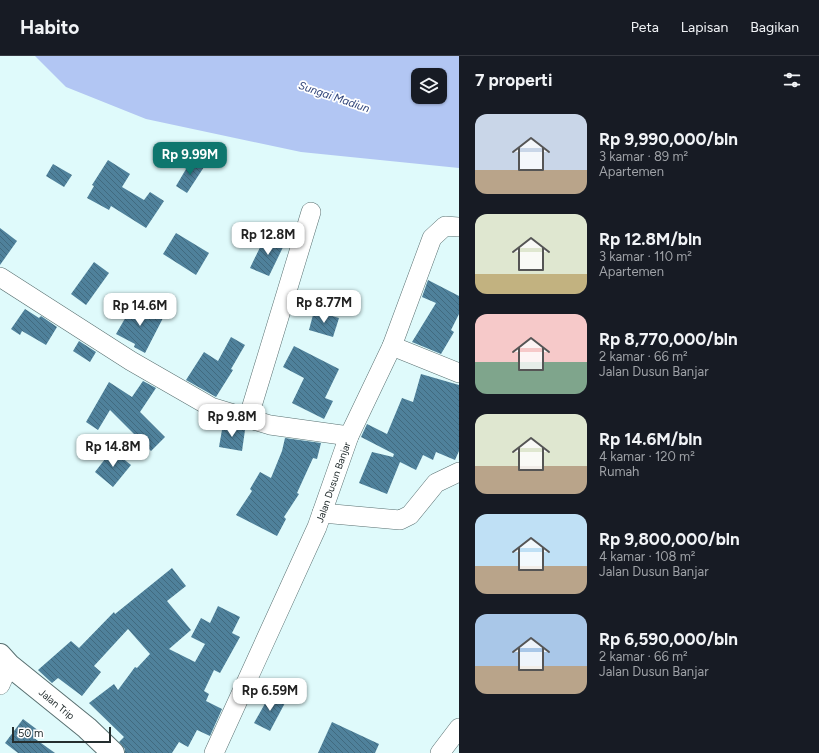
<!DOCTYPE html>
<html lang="id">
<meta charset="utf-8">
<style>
body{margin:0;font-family:Figtree,sans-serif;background:#20242c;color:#f1f3f6;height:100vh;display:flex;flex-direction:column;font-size:15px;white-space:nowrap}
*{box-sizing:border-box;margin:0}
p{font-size:13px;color:#9ea1a6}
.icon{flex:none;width:22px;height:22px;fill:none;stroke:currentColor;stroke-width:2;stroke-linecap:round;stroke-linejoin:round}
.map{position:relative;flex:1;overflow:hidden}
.sheet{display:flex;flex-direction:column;background:#171b24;width:360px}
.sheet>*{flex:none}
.fabs{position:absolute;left:411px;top:12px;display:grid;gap:8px}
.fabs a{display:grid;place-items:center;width:36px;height:36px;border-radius:8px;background:#171b24;box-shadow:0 1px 3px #0004;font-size:20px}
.scale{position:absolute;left:12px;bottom:10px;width:99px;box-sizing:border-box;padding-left:4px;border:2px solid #242e2f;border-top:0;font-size:11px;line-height:14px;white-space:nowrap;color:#242e2f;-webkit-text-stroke:3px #fff;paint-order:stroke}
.price{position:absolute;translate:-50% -34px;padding:0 9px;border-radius:8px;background:#fff;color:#222;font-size:13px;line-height:26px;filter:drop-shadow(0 1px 2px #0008)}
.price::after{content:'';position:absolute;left:50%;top:24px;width:12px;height:9px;margin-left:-6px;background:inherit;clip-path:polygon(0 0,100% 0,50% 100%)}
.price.on{background:#0f766e;color:#fff}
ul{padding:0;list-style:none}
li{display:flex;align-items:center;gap:12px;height:100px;padding:0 16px}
li span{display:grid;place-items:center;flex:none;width:112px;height:80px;border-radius:12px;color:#555}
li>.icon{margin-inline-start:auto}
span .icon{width:48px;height:48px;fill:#fffc;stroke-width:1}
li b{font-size:17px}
h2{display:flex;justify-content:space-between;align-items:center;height:48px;padding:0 16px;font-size:17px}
header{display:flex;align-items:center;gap:24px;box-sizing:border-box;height:56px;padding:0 20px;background:#171b24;border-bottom:1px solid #363941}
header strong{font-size:19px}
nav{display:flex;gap:22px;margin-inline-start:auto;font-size:14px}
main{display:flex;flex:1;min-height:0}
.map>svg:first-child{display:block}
.water{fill:#b2c6f3;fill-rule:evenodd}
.building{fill:url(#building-back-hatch)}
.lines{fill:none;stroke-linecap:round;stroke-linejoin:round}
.minor-casing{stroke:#597071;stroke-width:20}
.highway-casing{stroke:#597071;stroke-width:24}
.minor{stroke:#fff;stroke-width:19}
.highway{stroke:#fff;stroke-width:22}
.labels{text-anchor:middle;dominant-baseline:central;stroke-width:3.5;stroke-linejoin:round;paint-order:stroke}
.street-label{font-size:10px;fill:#242e2f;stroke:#fff}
.water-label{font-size:11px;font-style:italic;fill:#2a3f76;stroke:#fff}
</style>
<header>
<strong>Habito</strong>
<nav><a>Peta</a><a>Lapisan</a><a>Bagikan</a></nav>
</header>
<main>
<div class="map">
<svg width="459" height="697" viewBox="0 0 459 697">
<defs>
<pattern id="building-back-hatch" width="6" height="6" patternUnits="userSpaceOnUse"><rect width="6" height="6" fill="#4f819b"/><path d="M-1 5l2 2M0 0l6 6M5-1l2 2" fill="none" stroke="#416a7f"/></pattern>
</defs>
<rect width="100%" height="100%" fill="#dffafb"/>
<!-- water -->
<path class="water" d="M35,0H459V112L301,96L146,63L66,31ZM418,19H440V41H418Z"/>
<!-- building -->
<g class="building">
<path d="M192,103L204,111L187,137L176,130Z"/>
<path d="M108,104L130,118L122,131L144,144L150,136L164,145L146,172L111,150L109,154L87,142L94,130L92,129Z"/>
<path d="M53,108L72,119L64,131L46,120Z"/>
<path d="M0,172L17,185L0,209Z"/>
<path d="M176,177L209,197L196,219L163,198Z"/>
<path d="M266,179L285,187L269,220L250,212Z"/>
<path d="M94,206L109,217L86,249L71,238Z"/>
<path d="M428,224L459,240V258L451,274L454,276L441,298L412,286L436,247L422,241Z"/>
<path d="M134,247L163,262L145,297L134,291L135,288L116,278Z"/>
<path d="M25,253L39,262L41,260L57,271L46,289L22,275L20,279L11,273Z"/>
<path d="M314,255L339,262L333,281L309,274Z"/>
<path d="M231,281L245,289L231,313L233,314L216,341L186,324L204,296L218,305Z"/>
<path d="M79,285L96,296L90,306L73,295Z"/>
<path d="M294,290L339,313L325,342L333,345L324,363L292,347L304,322L283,311Z"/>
<path d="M421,318L459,329V395L455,404L436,396L433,404L423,399L416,414L400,406L387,438L359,427L372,396L393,401L394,398L361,381L367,368L387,378L402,342L413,346Z"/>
<path d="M143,325L156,332L140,356L165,381L151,395L110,354L98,374L86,366L109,326L132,341Z"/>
<path d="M223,368L245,374L242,395L219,391Z"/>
<path d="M285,382L321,387L317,403L313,402L297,437L299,438L284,461L286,463L277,480L236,459L252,435L250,433L260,416L271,422L282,395Z"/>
<path d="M112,394L131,409L113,431L95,416Z"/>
<path d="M172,512L186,530L167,545L191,574L169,593L195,606L205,588L191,581L201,562L210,567L218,550L240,561L232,577L240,581L220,617L214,614L204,635L209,638L206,645L222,653L210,680L197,674L188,691L179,686L172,697H125V693L119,686L124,681L89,647L114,628L118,634L135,611L137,612L150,598L128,573L94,610L101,616L82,640L58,622L52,627L38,614L71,585L79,592L114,556L115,558Z"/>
<path d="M271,637L286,645L270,675L254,667Z"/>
<path d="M23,663L39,675L34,682L55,697H18L5,687Z"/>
<path d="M332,666L379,688L375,697H318Z"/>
</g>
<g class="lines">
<!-- minor casing -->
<g class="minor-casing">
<g id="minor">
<path d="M0,221L131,305L211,351L270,369L349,380"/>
<path d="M392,290L459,317"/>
<path d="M248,363L311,156"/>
<path d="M322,457L400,464L410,459L436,427L459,416"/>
<path d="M0,629L9,609"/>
<path id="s1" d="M214,697L317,471L349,380L392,290L432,182L445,170L459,171"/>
<path d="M440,697L459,672"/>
</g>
</g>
<!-- highway casing -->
<g class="highway-casing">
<g id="highway">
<path id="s2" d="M0,599L9,609L87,672L113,697"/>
</g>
</g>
<!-- minor -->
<use href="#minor" class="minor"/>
<!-- highway -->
<use href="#highway" class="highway"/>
</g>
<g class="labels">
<!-- street labels -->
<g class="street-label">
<text stroke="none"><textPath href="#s1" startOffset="296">Jalan Dusun Banjar</textPath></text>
<text stroke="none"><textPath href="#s2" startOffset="75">Jalan Trip</textPath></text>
</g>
<!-- water labels -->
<g class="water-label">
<text transform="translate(334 41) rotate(19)">Sungai Madiun</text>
</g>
</g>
</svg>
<div class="fabs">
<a><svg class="icon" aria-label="layers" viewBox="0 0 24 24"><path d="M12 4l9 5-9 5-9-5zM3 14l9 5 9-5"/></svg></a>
</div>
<div class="scale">50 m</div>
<b class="price on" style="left:190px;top:120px">Rp 9.99M</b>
<b class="price" style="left:268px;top:200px">Rp 12.8M</b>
<b class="price" style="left:324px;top:268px">Rp 8.77M</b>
<b class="price" style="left:140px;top:271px">Rp 14.6M</b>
<b class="price" style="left:232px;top:382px">Rp 9.8M</b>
<b class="price" style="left:113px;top:412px">Rp 14.8M</b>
<b class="price" style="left:270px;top:656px">Rp 6.59M</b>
</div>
<section class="sheet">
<h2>7 properti<svg class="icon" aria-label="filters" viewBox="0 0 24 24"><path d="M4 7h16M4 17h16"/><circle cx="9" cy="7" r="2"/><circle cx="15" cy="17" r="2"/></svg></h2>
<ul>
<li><span style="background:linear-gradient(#c9d6e8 70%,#b9a48a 0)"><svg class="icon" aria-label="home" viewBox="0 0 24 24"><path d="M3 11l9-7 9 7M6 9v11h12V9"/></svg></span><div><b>Rp 9,990,000/bln</b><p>3 kamar · 89 m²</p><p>Apartemen</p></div></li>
<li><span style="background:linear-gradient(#dfe7d0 75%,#c2b280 0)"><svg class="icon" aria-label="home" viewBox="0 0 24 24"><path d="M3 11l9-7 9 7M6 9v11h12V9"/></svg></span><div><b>Rp 12.8M/bln</b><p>3 kamar · 110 m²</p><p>Apartemen</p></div></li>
<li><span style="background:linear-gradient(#f6c9c9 60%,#7fa58c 0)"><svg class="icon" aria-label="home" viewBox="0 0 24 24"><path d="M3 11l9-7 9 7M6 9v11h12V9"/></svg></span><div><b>Rp 8,770,000/bln</b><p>2 kamar · 66 m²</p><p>Jalan Dusun Banjar</p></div></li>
<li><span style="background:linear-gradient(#dfe7d0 65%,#b9a48a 0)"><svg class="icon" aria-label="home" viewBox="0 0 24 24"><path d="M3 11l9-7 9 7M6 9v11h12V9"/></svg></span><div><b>Rp 14.6M/bln</b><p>4 kamar · 120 m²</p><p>Rumah</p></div></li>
<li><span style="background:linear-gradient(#bfe0f5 65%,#b9a48a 0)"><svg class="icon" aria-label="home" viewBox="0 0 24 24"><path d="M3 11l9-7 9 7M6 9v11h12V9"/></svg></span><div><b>Rp 9,800,000/bln</b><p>4 kamar · 108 m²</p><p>Jalan Dusun Banjar</p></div></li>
<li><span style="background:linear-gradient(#a9c7e8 65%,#b9a48a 0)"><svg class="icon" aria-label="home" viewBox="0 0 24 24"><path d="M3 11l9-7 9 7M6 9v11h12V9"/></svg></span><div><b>Rp 6,590,000/bln</b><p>2 kamar · 66 m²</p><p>Jalan Dusun Banjar</p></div></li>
</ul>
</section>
</main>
